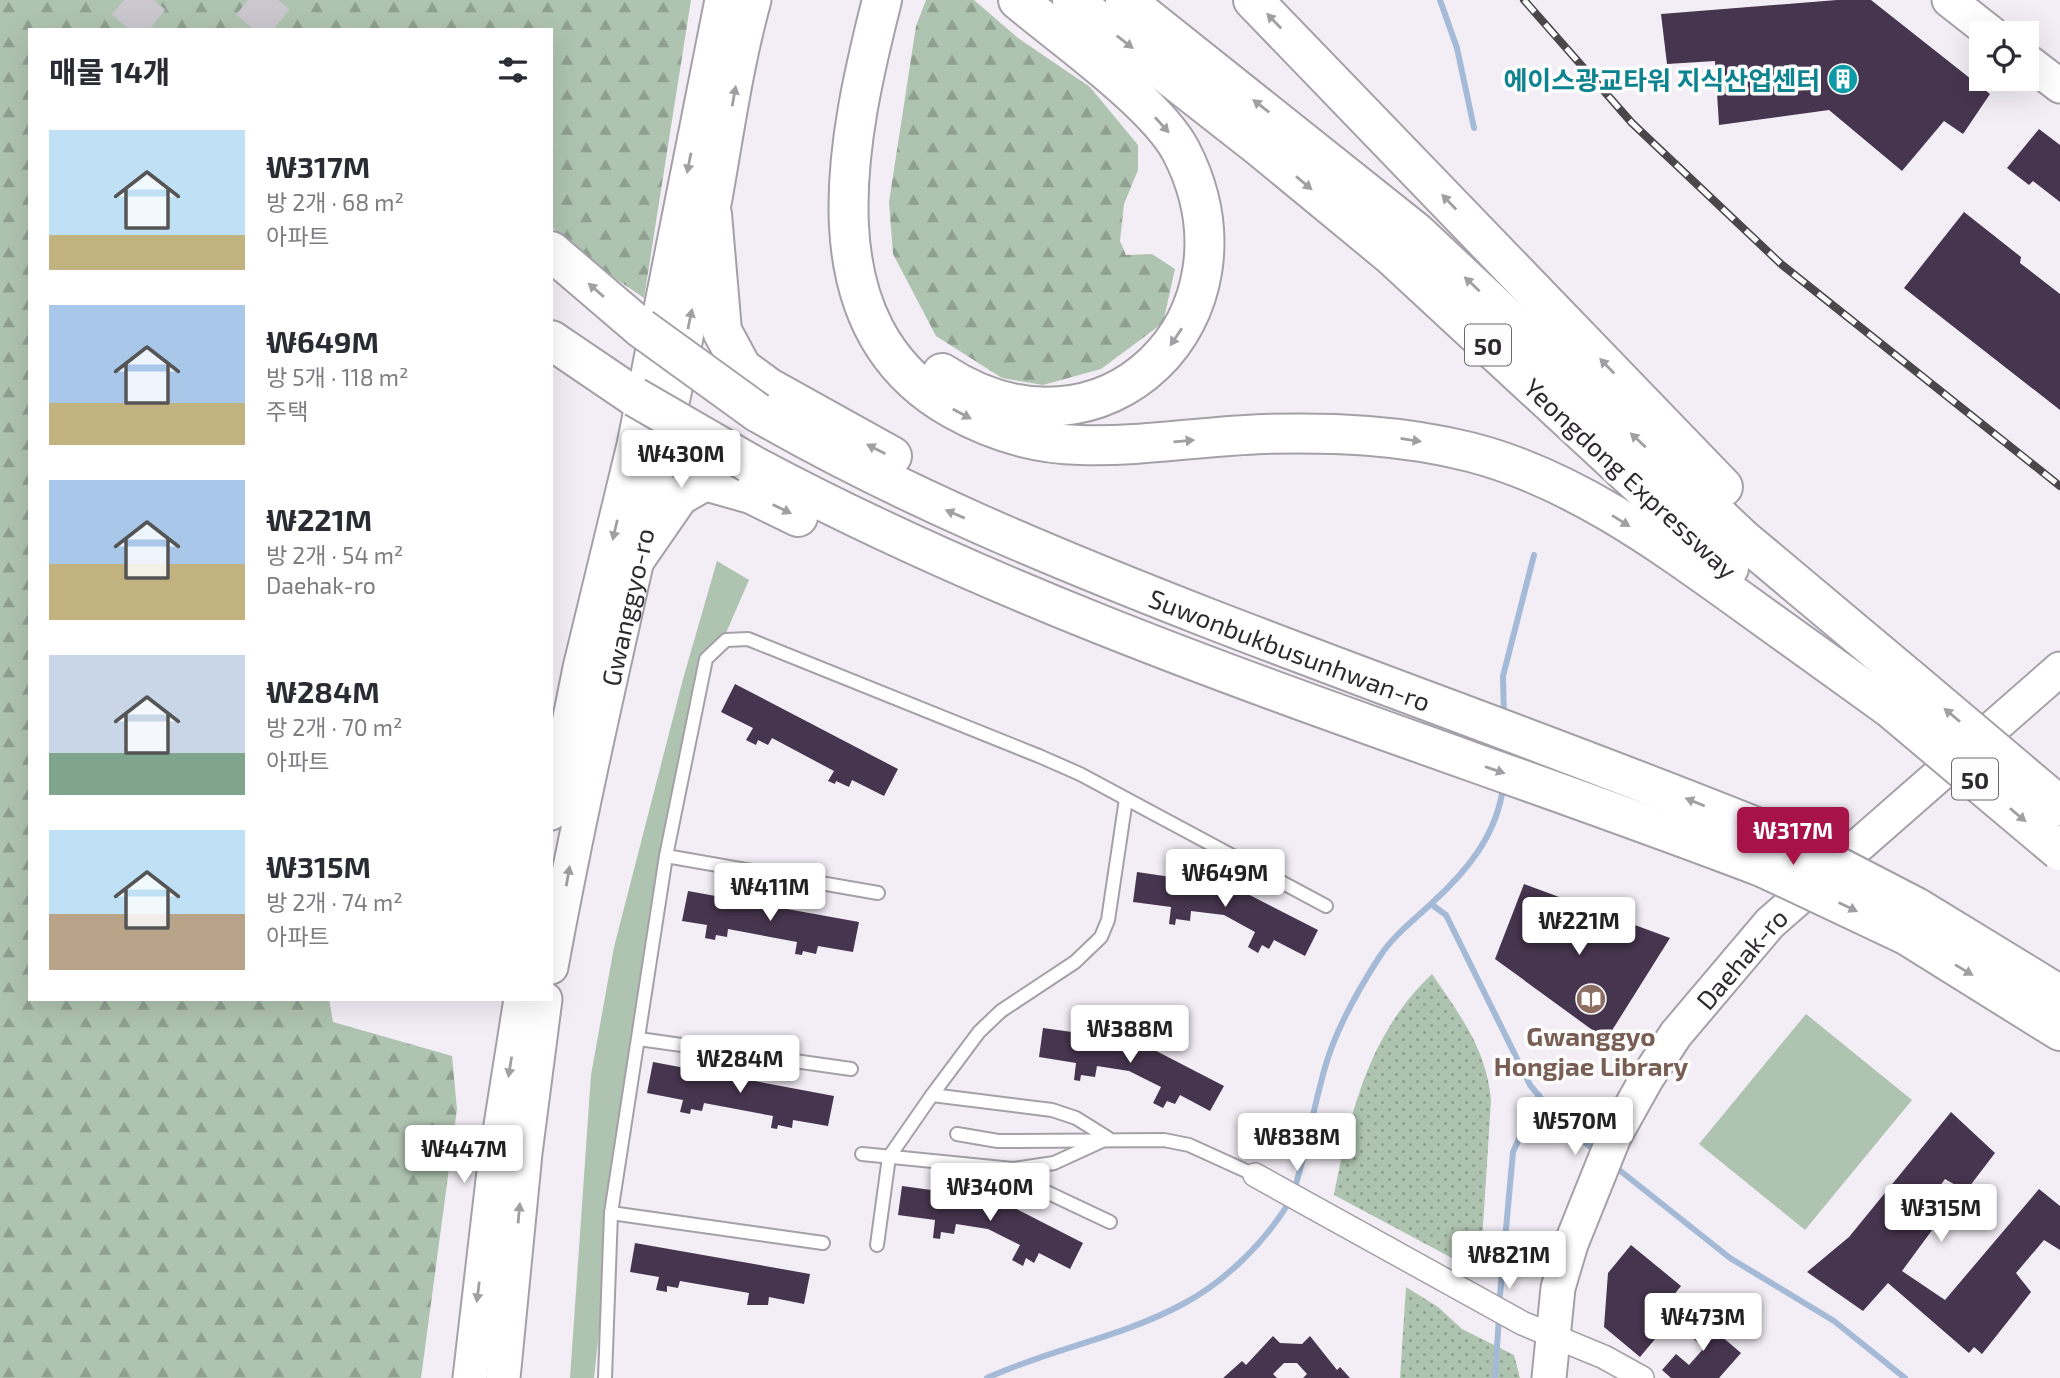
<!DOCTYPE html>
<html lang="ko">
<meta charset="utf-8">
<style>
body{margin:0;font-family:"Exo 2","Noto Sans KR",sans-serif;background:#f7f7f7;color:#2b2b33;height:100vh;display:flex;flex-direction:column;font-size:26px;white-space:nowrap}
*{box-sizing:border-box;margin:0}
p{font-size:23px;color:#7c7c81}
.icon{flex:none;width:38px;height:38px;fill:none;stroke:currentColor;stroke-width:2;stroke-linecap:round;stroke-linejoin:round}
.map{position:relative;flex:1;overflow:hidden}
.drawer{position:absolute;left:28px;top:28px;width:525px;height:973px;display:flex;flex-direction:column;background:#fff;border-radius:0px;box-shadow:0 7px 28px #0002}
.drawer>*{flex:none}
.controls{position:absolute;left:1969px;top:21px;display:grid;gap:14px}
.controls a{display:grid;place-items:center;width:70px;height:70px;border-radius:0px;background:#fff;box-shadow:0 7px 28px #0002;font-size:35px}
.price{position:absolute;translate:-50% -60px;padding:0 16px;border-radius:7px;background:#fff;color:#222;font-size:23px;line-height:46px;filter:drop-shadow(0 2px 4px #0008)}
.price::after{content:'';position:absolute;left:50%;top:42px;width:21px;height:16px;margin-left:-10px;background:inherit;clip-path:polygon(0 0,100% 0,50% 100%)}
.price.current{background:#a71247;color:#fff}
ul{padding:0;list-style:none}
li{display:flex;align-items:center;gap:21px;height:175px;padding:0 21px}
li span{display:grid;place-items:center;flex:none;width:196px;height:140px;border-radius:0px;color:#555}
li>.icon{margin-inline-start:auto}
span .icon{width:84px;height:84px;fill:#fffc;stroke-width:1}
li b{font-size:30px}
h2{display:flex;justify-content:space-between;align-items:center;height:84px;padding:0 21px;font-size:30px}
.map>svg:first-child{display:block}
.grass{fill:#afc4b0}
.forest{fill:url(#forest-firs)}
.park{fill:url(#park-dots)}
.lines{fill:none;stroke-linecap:round;stroke-linejoin:round}
.stream{stroke:#a4bad6;stroke-width:6}
.building{fill:#46354e}
.highway-tunnel{stroke:#cbc7ce;stroke-width:38;stroke-dasharray:38 19;stroke-linecap:butt}
.lane-casing{stroke:#a5a0a8;stroke-width:16}
.street-casing{stroke:#a5a0a8;stroke-width:26}
.secondary-casing{stroke:#a5a0a8;stroke-width:37}
.highway-casing{stroke:#a5a0a8;stroke-width:42}
.lane{stroke:#fff;stroke-width:12}
.street{stroke:#fff;stroke-width:23}
.secondary{stroke:#fff;stroke-width:33}
.highway{stroke:#fff;stroke-width:38}
.rail-casing{stroke:#4a474b;stroke-width:8}
.rail{stroke:#fefdfe;stroke-width:5;stroke-dasharray:16;stroke-linecap:butt}
.highway-bridge-casing{stroke:#a5a0a8;stroke-width:42;stroke-linecap:butt}
.highway-bridge{stroke:#fff;stroke-width:38}
.oneway{fill:#a09fa1}
.labels{text-anchor:middle;dominant-baseline:central;stroke-width:7;stroke-linejoin:round;paint-order:stroke}
.shield{fill:#fefdfe;stroke:#6c696c;stroke-width:2}
.shield-label{font-size:24px;font-weight:bold;fill:#2d2a2e}
.culture-label{font-size:26px;font-weight:bold;fill:#0d838f;stroke:#fefdfe;text-anchor:end}
.street-label{font-size:26px;fill:#2d2a2e;stroke:#fefdfe}
.education-label{font-size:26px;font-weight:bold;fill:#785e54;stroke:#fefdfe}
</style>
<div class="map">
<svg width="2060" height="1378" viewBox="0 0 2060 1378">
<defs>
<pattern id="forest-firs" width="22" height="20" patternUnits="userSpaceOnUse" patternTransform="scale(1.75)"><rect width="22" height="20" fill="#afc4b0"/><path d="M5 1l3.5 6h-7zM16 11l3.5 6h-7z" fill="#8f9f90"/></pattern>
<pattern id="park-dots" width="8" height="8" patternUnits="userSpaceOnUse" patternTransform="scale(1.75)"><rect width="8" height="8" fill="#afc4b0"/><path d="M2 2h.1M6 6h.1" fill="none" stroke="#8f9f90" stroke-width="1.8" stroke-linecap="round"/></pattern>
</defs>
<rect width="100%" height="100%" fill="#f3eef6"/>
<!-- grass -->
<g class="grass">
<path d="M717,561L749,580L706,679L626,1084L594,1378H570L591,1075L614,947L683,679Z"/>
<path d="M1806,1014L1912,1100L1805,1230L1699,1144Z"/>
</g>
<!-- forest -->
<g class="forest">
<path d="M0,0H691L644,298L600,268L551,227V30H30V999H329L333,1022L452,1056L457,1109L421,1378H0Z"/>
<path d="M926,0H974L1018,38L1090,87L1138,145V170L1124,204L1120,241L1126,255L1152,254L1175,269L1163,323L1101,369L1043,385L1002,378L936,336L893,254L889,202L916,26Z"/>
</g>
<!-- park -->
<g class="park">
<path d="M1432,974C1461,1017 1486,1048 1491,1100L1480,1273L1334,1195C1350,1113 1369,1033 1432,974Z"/>
<path d="M1406,1287L1438,1307L1462,1329L1514,1355L1520,1378H1400Z"/>
</g>
<g class="lines">
<!-- stream -->
<g class="stream">
<path d="M1440,0L1457,48L1474,128"/>
<path d="M1504,717L1503,676L1534,555"/>
<path d="M1431,904L1446,915L1530,1085L1563,1125L1597,1152"/>
<path d="M1613,1165L1730,1258L1834,1321L1905,1378"/>
<path d="M1294,1191C1306,1151 1313,1111 1324,1071C1334,1033 1358,990 1380,956C1394,935 1414,920 1432,903C1467,871 1496,836 1503,788"/>
<path d="M1499,1306L1513,1152L1539,1095"/>
<path d="M987,1378C1050,1349 1122,1337 1183,1304C1226,1281 1265,1242 1290,1201"/>
<path d="M1495,1378L1499,1317"/>
</g>
</g>
<!-- building -->
<g class="building">
<path d="M1837,0H1871L1990,94L1963,134L1944,121L1902,171L1829,110L1719,125L1715,61L1667,64L1661,14Z"/>
<path d="M2039,129L2060,145V202L2033,181L2029,185L2007,168Z"/>
<path d="M1964,212L2021,257L2020,263L2060,294V410L1904,288Z"/>
<path d="M735,684L898,769L884,796L852,780L849,787L836,781L835,784L828,781L834,771L772,738L768,745L758,740L756,745L746,740L753,728L721,712Z"/>
<path d="M1137,872L1232,886L1318,930L1305,956L1274,940L1269,949L1262,945L1258,953L1248,947L1255,932L1224,915L1191,911L1190,921L1176,919L1175,925L1169,924L1171,907L1133,902Z"/>
<path d="M1524,884L1670,938L1606,1040L1495,959Z"/>
<path d="M688,891L859,922L853,952L818,946L816,954L803,951L802,955L795,954L797,942L728,929L727,937L716,935L715,940L705,938L707,925L682,921Z"/>
<path d="M1043,1028L1137,1041L1224,1086L1210,1111L1180,1095L1175,1104L1167,1101L1163,1108L1153,1103L1161,1087L1129,1071L1097,1066L1095,1077L1081,1075L1080,1081L1074,1080L1076,1063L1039,1057Z"/>
<path d="M653,1062L834,1096L828,1126L793,1120L792,1128L778,1125L777,1129L771,1128L773,1116L704,1103L702,1111L691,1109L690,1114L680,1112L683,1100L647,1093Z"/>
<path d="M1951,1112L1995,1153L1966,1191L1945,1179L1926,1205L1941,1218L1902,1271L1945,1300L2039,1189L2060,1206V1250L2044,1240L2016,1273L2031,1292L1982,1354L1974,1347L1969,1353L1888,1283L1863,1311L1807,1272L1849,1237Z"/>
<path d="M902,1186L997,1199L1083,1243L1070,1269L1039,1253L1034,1263L1026,1258L1023,1266L1012,1260L1020,1245L988,1229L956,1224L954,1234L941,1232L940,1239L933,1238L935,1220L898,1215Z"/>
<path d="M635,1243L810,1274L804,1304L769,1297L768,1305H747L749,1293L680,1281L678,1288L667,1286V1292L656,1290L659,1277L630,1272Z"/>
<path d="M1631,1245L1681,1286L1669,1301L1680,1309L1640,1357L1604,1327L1608,1273Z"/>
<path d="M1692,1311L1741,1353L1719,1378H1671L1662,1370L1676,1354L1689,1365L1704,1348L1679,1326Z"/>
<path d="M1273,1336L1280,1343L1302,1344L1310,1336L1337,1370L1340,1367L1350,1378H1303L1307,1374L1297,1363H1284L1273,1374L1277,1378H1223L1242,1361L1246,1365Z"/>
</g>
<g class="lines">
<!-- highway-tunnel -->
<g class="highway-tunnel">
<path d="M124,0L160,30"/>
<path d="M248,0L285,30"/>
</g>
<!-- lane casing -->
<g class="lane-casing">
<g id="lane">
<path d="M666,856L878,893"/>
<path d="M639,1039L851,1069"/>
<path d="M932,1095L1052,1110L1076,1118L1108,1138"/>
<path d="M957,1134L998,1141L1164,1140L1189,1145L1255,1175"/>
<path d="M862,1154L1013,1169L1054,1163L1102,1141"/>
<path d="M1002,1171L1110,1222"/>
<path d="M611,1213L823,1243"/>
<path d="M877,1245L889,1157L932,1095L979,1032L1001,1011L1075,962L1101,937L1108,920L1126,799"/>
<path d="M605,1378L611,1213L666,856L706,659L726,640L748,639L1039,756L1080,774L1326,906"/>
</g>
</g>
<!-- street casing -->
<g class="street-casing">
<path id="street" d="M1255,1175L1522,1323L1604,1357L1642,1378"/>
</g>
<!-- secondary casing -->
<g class="secondary-casing">
<g id="secondary">
<path d="M1949,0L1991,33"/>
<path d="M2026,60L2060,86"/>
<path d="M551,813L580,668L634,445L722,0"/>
<path id="s1" d="M551,967C589,759 640,554 684,347C695,294 708,240 717,187C728,124 737,61 754,0"/>
<path d="M470,1378L495,1163L521,999"/>
<path d="M503,1378L525,1153L545,999"/>
<path id="s2" d="M1549,1378L1558,1288L1571,1244L1614,1137L1647,1078L1676,1034L1770,923L2060,669"/>
</g>
</g>
<!-- highway casing -->
<g class="highway-casing">
<g id="highway">
<path d="M882,0C848,135 804,325 953,409C992,431 1036,444 1080,445C1142,447 1203,436 1264,434C1334,432 1402,435 1470,452C1569,477 1658,541 1740,600C1790,636 1840,672 1890,708"/>
<path d="M1072,0L1261,148L1392,256L1729,568"/>
<path d="M1125,0L1416,232L1743,539L1910,679"/>
<path d="M1253,0L1723,487"/>
<path d="M712,214L722,331L742,368L768,387L892,456"/>
<path d="M551,251L641,328"/>
<path d="M551,340L635,397"/>
<path d="M942,373C1104,479 1266,316 1181,151C1156,103 1062,37 1018,0"/>
<path id="s3" d="M757,412C901,495 1054,558 1208,618C1399,692 1592,760 1781,837"/>
<path d="M749,463C1071,636 1424,738 1764,868"/>
<path d="M634,561L679,496L705,481L751,494L798,517"/>
<path d="M1916,907L2060,995"/>
<path d="M1906,935L2060,1031"/>
</g>
</g>
<!-- lane -->
<use href="#lane" class="lane"/>
<!-- street -->
<use href="#street" class="street"/>
<!-- secondary -->
<use href="#secondary" class="secondary"/>
<!-- highway -->
<use href="#highway" class="highway"/>
<!-- rail casing -->
<g class="rail-casing">
<path id="rail" d="M1524,0L1632,123L1781,264L2060,486"/>
</g>
<!-- rail -->
<use href="#rail" class="rail"/>
<!-- highway-bridge casing -->
<g class="highway-bridge-casing">
<g id="highway-bridge">
<path d="M641,328L757,412"/>
<path d="M635,397L749,463"/>
<path d="M1910,679L2060,806"/>
<path d="M1890,708L2060,851"/>
<path d="M1781,837L1916,907"/>
<path d="M1764,868L1906,935"/>
</g>
</g>
<!-- highway-bridge -->
<use href="#highway-bridge" class="highway-bridge"/>
</g>
<!-- one-way arrows -->
<defs><path id="oneway-solid" d="M-6-.8H1V-3.2L6.5 0L1 3.2V.8H-6Z" transform="scale(1.75)"/></defs>
<g class="oneway">
<use href="#oneway-solid" transform="translate(1274 21) rotate(-134)"/>
<use href="#oneway-solid" transform="translate(1125 42) rotate(38)"/>
<use href="#oneway-solid" transform="translate(734 96) rotate(-80)"/>
<use href="#oneway-solid" transform="translate(1261 106) rotate(-142)"/>
<use href="#oneway-solid" transform="translate(1162 125) rotate(48)"/>
<use href="#oneway-solid" transform="translate(689 163) rotate(101)"/>
<use href="#oneway-solid" transform="translate(1304 183) rotate(40)"/>
<use href="#oneway-solid" transform="translate(1449 202) rotate(-134)"/>
<use href="#oneway-solid" transform="translate(1472 284) rotate(-137)"/>
<use href="#oneway-solid" transform="translate(596 290) rotate(-139)"/>
<use href="#oneway-solid" transform="translate(690 319) rotate(-78)"/>
<use href="#oneway-solid" transform="translate(1176 337) rotate(124)"/>
<use href="#oneway-solid" transform="translate(1607 366) rotate(-134)"/>
<use href="#oneway-solid" transform="translate(962 414) rotate(28)"/>
<use href="#oneway-solid" transform="translate(1411 440) rotate(9)"/>
<use href="#oneway-solid" transform="translate(1638 440) rotate(-137)"/>
<use href="#oneway-solid" transform="translate(1184 441) rotate(-5)"/>
<use href="#oneway-solid" transform="translate(876 449) rotate(-153)"/>
<use href="#oneway-solid" transform="translate(782 509) rotate(26)"/>
<use href="#oneway-solid" transform="translate(955 514) rotate(-157)"/>
<use href="#oneway-solid" transform="translate(1621 521) rotate(32)"/>
<use href="#oneway-solid" transform="translate(615 530) rotate(103)"/>
<use href="#oneway-solid" transform="translate(1952 715) rotate(-140)"/>
<use href="#oneway-solid" transform="translate(1495 770) rotate(19)"/>
<use href="#oneway-solid" transform="translate(1695 802) rotate(-158)"/>
<use href="#oneway-solid" transform="translate(2018 815) rotate(40)"/>
<use href="#oneway-solid" transform="translate(568 876) rotate(-80)"/>
<use href="#oneway-solid" transform="translate(1848 907) rotate(26)"/>
<use href="#oneway-solid" transform="translate(1964 970) rotate(31)"/>
<use href="#oneway-solid" transform="translate(510 1067) rotate(99)"/>
<use href="#oneway-solid" transform="translate(519 1213) rotate(-85)"/>
<use href="#oneway-solid" transform="translate(478 1292) rotate(97)"/>
</g>
<!-- icons -->
<defs>
<g id="building-disc" transform="scale(1.575)"><circle r="9.5" fill="#0f9aa8" stroke="#fefdfe"/><path d="M-4-6H4V6H1V3H-1V6H-4ZM-2.5-4.3h1.7v1.8h-1.7ZM.8-4.3h1.7v1.8H.8ZM-2.5-1h1.7V.8h-1.7ZM.8-1h1.7V.8H.8Z" fill="#fff"/></g>
<g id="library-disc" transform="scale(1.575)"><circle r="9.5" fill="#8d6e63" stroke="#fefdfe"/><path d="M-6-4Q-3-5.5-.7-3.5V5Q-3 3-6 4ZM6-4Q3-5.5 .7-3.5V5Q3 3 6 4Z" fill="#fff"/></g>
</defs>
<g fill-rule="evenodd">
<use href="#building-disc" x="1843" y="79"/>
<use href="#library-disc" x="1591" y="999"/>
</g>
<g class="labels">
<!-- shield labels -->
<g class="shield">
<rect x="1465" y="324.5" width="46" height="41" rx="5"/>
<rect x="1952" y="758.5" width="46" height="41" rx="5"/>
</g>
<g class="shield-label">
<text x="1488" y="345">50</text>
<text x="1975" y="779">50</text>
</g>
<!-- culture labels -->
<g class="culture-label">
<text x="1820" y="79">에이스광교타워 지식산업센터</text>
</g>
<!-- street labels -->
<g class="street-label">
<text transform="translate(1631 478) rotate(43)">Yeongdong Expressway</text>
<text stroke="none"><textPath href="#s1" startOffset="368">Gwanggyo-ro</textPath></text>
<text stroke="none"><textPath href="#s3" startOffset="584">Suwonbukbusunhwan-ro</textPath></text>
<text stroke="none"><textPath href="#s2" startOffset="472">Daehak-ro</textPath></text>
</g>
<!-- education labels -->
<g class="education-label">
<text x="1591" y="1035">Gwanggyo<tspan x="1591" dy="30">Hongjae Library</tspan></text>
</g>
</g>
</svg>
<div class="controls">
<a><svg class="icon" aria-label="locate" viewBox="0 0 24 24"><circle cx="12" cy="12" r="6"/><path d="M12 2v4M12 18v4M2 12h4M18 12h4"/></svg></a>
</div>
<b class="price" style="left:681px;top:490px">₩430M</b>
<b class="price current" style="left:1793px;top:867px">₩317M</b>
<b class="price" style="left:1225px;top:909px">₩649M</b>
<b class="price" style="left:770px;top:923px">₩411M</b>
<b class="price" style="left:1579px;top:957px">₩221M</b>
<b class="price" style="left:1130px;top:1065px">₩388M</b>
<b class="price" style="left:740px;top:1095px">₩284M</b>
<b class="price" style="left:1575px;top:1157px">₩570M</b>
<b class="price" style="left:1297px;top:1173px">₩838M</b>
<b class="price" style="left:464px;top:1185px">₩447M</b>
<b class="price" style="left:990px;top:1223px">₩340M</b>
<b class="price" style="left:1941px;top:1244px">₩315M</b>
<b class="price" style="left:1509px;top:1291px">₩821M</b>
<b class="price" style="left:1703px;top:1353px">₩473M</b>
<section class="drawer">
<h2>매물 14개<svg class="icon" aria-label="filters" viewBox="0 0 24 24"><path d="M4 7h16M4 17h16"/><circle cx="9" cy="7" r="2"/><circle cx="15" cy="17" r="2"/></svg></h2>
<ul>
<li><span style="background:linear-gradient(#bfe0f5 75%,#c2b280 0)"><svg class="icon" aria-label="home" viewBox="0 0 24 24"><path d="M3 11l9-7 9 7M6 9v11h12V9"/></svg></span><div><b>₩317M</b><p>방 2개 · 68 m²</p><p>아파트</p></div></li>
<li><span style="background:linear-gradient(#a9c7e8 70%,#c2b280 0)"><svg class="icon" aria-label="home" viewBox="0 0 24 24"><path d="M3 11l9-7 9 7M6 9v11h12V9"/></svg></span><div><b>₩649M</b><p>방 5개 · 118 m²</p><p>주택</p></div></li>
<li><span style="background:linear-gradient(#a9c7e8 60%,#c2b280 0)"><svg class="icon" aria-label="home" viewBox="0 0 24 24"><path d="M3 11l9-7 9 7M6 9v11h12V9"/></svg></span><div><b>₩221M</b><p>방 2개 · 54 m²</p><p>Daehak-ro</p></div></li>
<li><span style="background:linear-gradient(#c9d6e8 70%,#7fa58c 0)"><svg class="icon" aria-label="home" viewBox="0 0 24 24"><path d="M3 11l9-7 9 7M6 9v11h12V9"/></svg></span><div><b>₩284M</b><p>방 2개 · 70 m²</p><p>아파트</p></div></li>
<li><span style="background:linear-gradient(#bfe0f5 60%,#b9a48a 0)"><svg class="icon" aria-label="home" viewBox="0 0 24 24"><path d="M3 11l9-7 9 7M6 9v11h12V9"/></svg></span><div><b>₩315M</b><p>방 2개 · 74 m²</p><p>아파트</p></div></li>
</ul>
</section>
</div>
